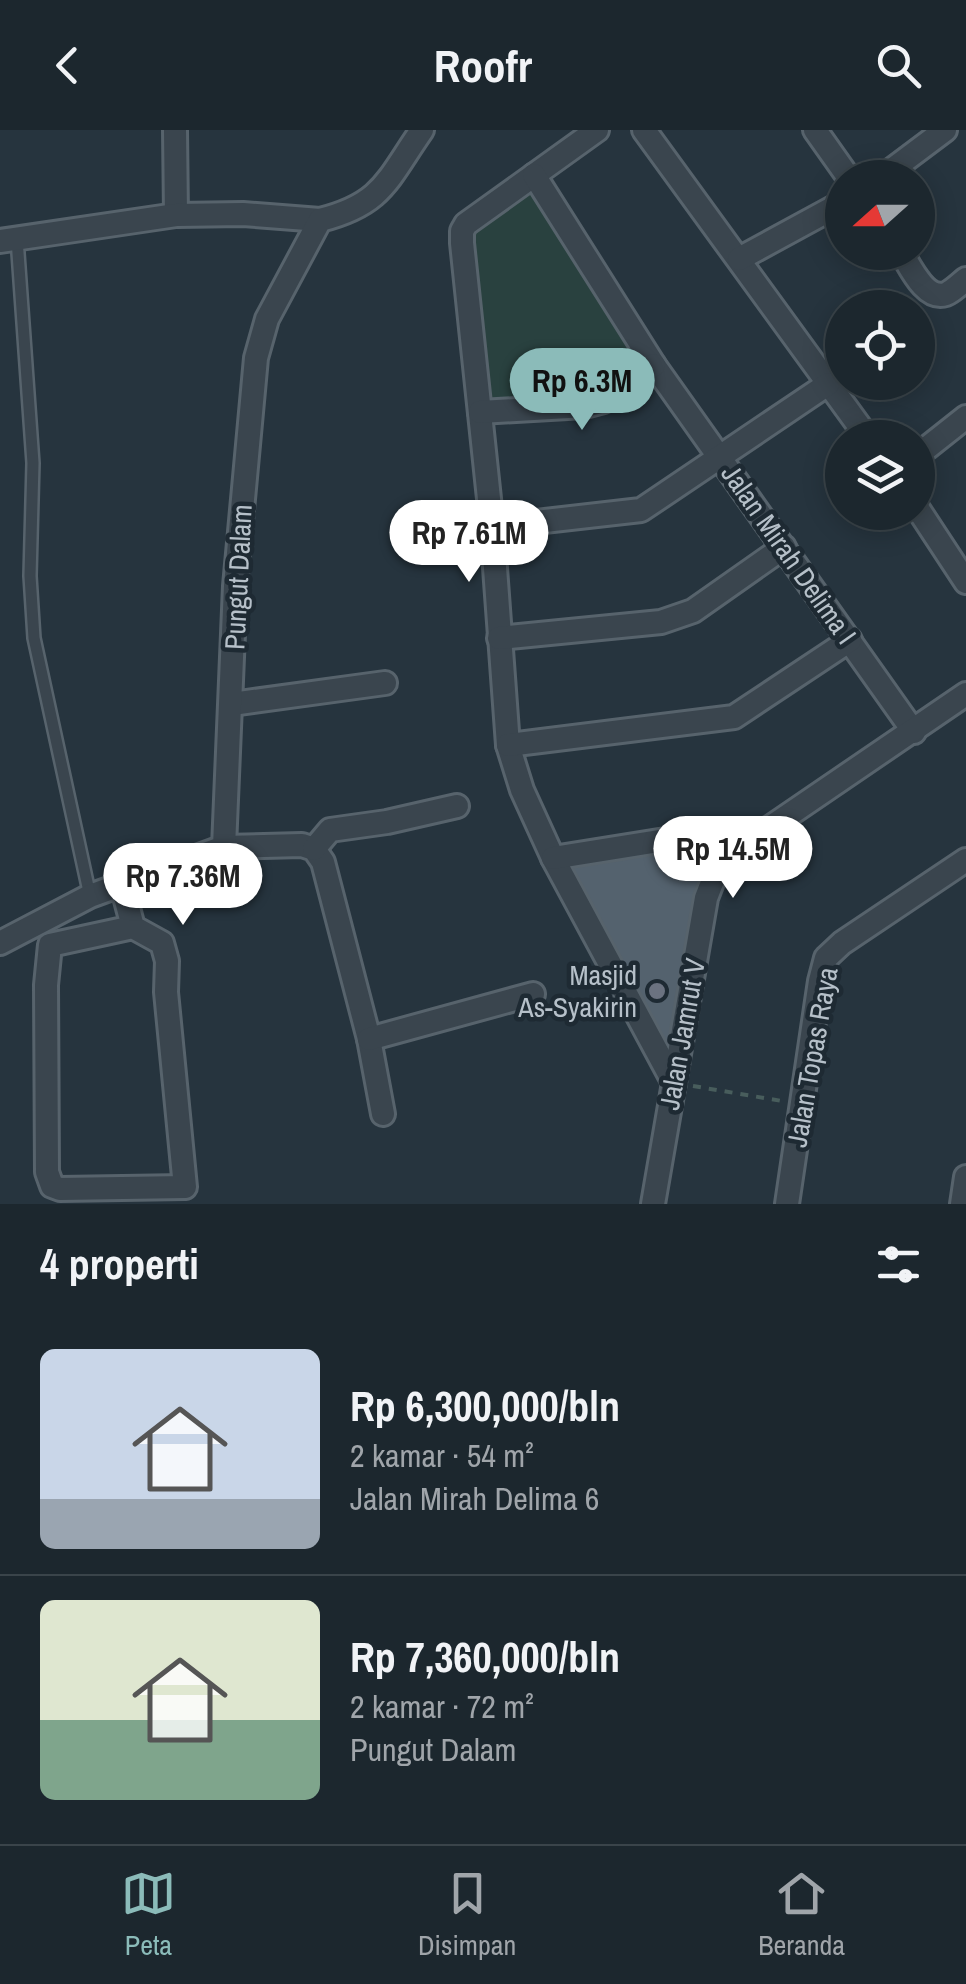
<!DOCTYPE html>
<html lang="id">
<meta charset="utf-8">
<style>
body{margin:0;font-family:"Archivo Narrow",sans-serif;background:#252f36;color:#f1f3f6;height:100vh;display:flex;flex-direction:column;font-size:38px;white-space:nowrap}
*{box-sizing:border-box;margin:0}
p{font-size:32px;color:#a0a5aa}
.icon{flex:none;width:55px;height:55px;fill:none;stroke:currentColor;stroke-width:2;stroke-linecap:round;stroke-linejoin:round}
.map{position:relative;height:1074px;overflow:hidden}
.side{display:flex;flex-direction:column;background:#1c272e;flex:1}
.side>*{flex:none}
.needle{width:65px;rotate:249deg}
.controls{position:absolute;left:825px;top:30px;display:grid;gap:20px}
.controls a{display:grid;place-items:center;width:110px;height:110px;border-radius:50%;background:#1c272e;box-shadow:0 5px 25px #0003,0 0 0 2px #3a444a;font-size:50px}
.price{position:absolute;translate:-50% -85px;padding:0 22px;border-radius:35px;background:#fff;color:#222;font-size:32px;line-height:65px;filter:drop-shadow(0 2px 5px #0008)}
.price::after{content:'';position:absolute;left:50%;top:60px;width:30px;height:22px;margin-left:-15px;background:inherit;clip-path:polygon(0 0,100% 0,50% 100%)}
.price.on{background:#8bbbb9;color:#111}
ul{padding:0;list-style:none}
li{display:flex;align-items:center;gap:30px;height:250px;padding:0 40px}
li+li{border-top:2px solid #3a444a}
li span{display:grid;place-items:center;flex:none;width:280px;height:200px;border-radius:15px;color:#555}
li>.icon{margin-inline-start:auto}
span .icon{width:120px;height:120px;fill:#fffc;stroke-width:1}
li b{font-size:42px}
h2{display:flex;justify-content:space-between;align-items:center;height:120px;padding:0 40px;font-size:42px}
header{display:flex;justify-content:space-between;align-items:center;height:130px;padding:0 40px;background:#1c272e;font-size:45px;font-weight:700}
.tab-bar{display:flex;justify-content:space-around;align-items:center;height:140px;border-top:2px solid #3a444a;background:#1c272e;font-size:28px;color:#a0a5aa}
.tab-bar a{display:grid;justify-items:center;gap:5px}
.tab-bar .on{color:#8bbbb9}
.map>svg:first-child{display:block}
.green{fill:#29413f}
.building{fill:#54626e}
.lines{fill:none;stroke-linecap:round;stroke-linejoin:round}
.lane-casing{stroke:#57636c;stroke-width:16}
.street-casing{stroke:#57636c;stroke-width:28}
.path{stroke:#485d5c;stroke-width:4;stroke-dasharray:8 8;stroke-linecap:butt}
.lane{stroke:#3a454e;stroke-width:11}
.street{stroke:#3a454e;stroke-width:22}
.worship-dot{fill:#6b7280;stroke:#1e2a33;stroke-width:4}
.labels{text-anchor:middle;dominant-baseline:central;stroke-width:9;stroke-linejoin:round;paint-order:stroke}
.street-label{font-size:28px;fill:#b6c0c9;stroke:#1e2a33}
.poi-label{font-size:28px;fill:#b6c0c9;stroke:#1e2a33;text-anchor:end}
</style>
<header><svg class="icon" aria-label="back" viewBox="0 0 24 24"><path d="M15 5l-7 7 7 7"/></svg>Roofr<svg class="icon" aria-label="search" viewBox="0 0 24 24"><circle cx="10" cy="10" r="6"/><path d="M15 15l6 6"/></svg></header>
<div class="map">
<svg width="966" height="1074" viewBox="0 0 966 1074">
<rect width="100%" height="100%" fill="#26343e"/>
<!-- green -->
<path class="green" d="M534,45L654,235L604,271L480,282L466,94Z"/>
<!-- building -->
<path class="building" d="M684,707L731,727L713,750L674,953L553,728Z"/>
<g class="lines">
<!-- lane casing -->
<g class="lane-casing">
<path id="lane" d="M17,109L33,333L30,446L34,508L90,766"/>
</g>
<!-- street casing -->
<g class="street-casing">
<g id="street">
<path d="M175,0L176,85"/>
<path d="M597,0L466,94L462,101V113L492,397L508,615L522,660L553,728L674,953"/>
<path d="M644,0L868,308"/>
<path d="M815,0L849,48"/>
<path d="M534,45L654,235L914,602"/>
<path d="M881,48L945,0"/>
<path d="M0,111L176,85L243,84L320,90"/>
<path d="M901,122C910,136 925,171 946,164C953,161 961,153 966,149"/>
<path d="M739,129L842,73"/>
<path d="M480,282L585,276L604,271L654,235"/>
<path d="M918,325L966,287"/>
<path d="M918,379L966,452"/>
<path d="M492,397L641,380L828,254"/>
<path d="M499,508L661,492L693,481L784,417"/>
<path d="M232,574L385,553"/>
<path d="M508,615L734,587L850,510"/>
<path d="M224,717L302,715L314,719L323,732L369,909L383,984"/>
<path d="M314,719L330,700L387,692L457,676"/>
<path d="M553,728L684,707L706,710L731,727"/>
<path d="M122,755L133,797L162,813L167,831L166,862L185,1057L60,1059L52,1056L47,1042L46,855L50,815L133,797"/>
<path d="M0,813L90,766L224,717L235,456L256,228L267,189L320,90C383,74 387,50 422,0"/>
<path d="M369,909L533,864"/>
<path d="M653,1074L706,768L713,750L749,712L966,564"/>
<path d="M787,1074L820,851L826,828L842,813L966,730"/>
<path d="M962,1074L966,1047"/>
</g>
</g>
<!-- path -->
<path class="path" d="M693,956L782,971"/>
<!-- lane -->
<use href="#lane" class="lane"/>
<!-- street -->
<use href="#street" class="street"/>
</g>
<!-- markers -->
<circle class="worship-dot" cx="657" cy="861" r="10"/>
<g class="labels">
<!-- street labels -->
<g class="street-label">
<text transform="translate(789 424) rotate(55)">Jalan Mirah Delima I</text>
<text transform="translate(238 447) rotate(-87)">Pungut Dalam</text>
<text transform="translate(682 904) rotate(-80)">Jalan Jamrut V</text>
<text transform="translate(812 927) rotate(-80)">Jalan Topas Raya</text>
</g>
<!-- poi labels -->
<g class="poi-label">
<text x="637" y="845">Masjid<tspan x="637" dy="32">As-Syakirin</tspan></text>
</g>
</g>
</svg>
<div class="controls">
<a><svg class="needle" viewBox="-14 -14 28 28"><path d="M0-13l5 13h-10z" fill="#e53935"/><path d="M0 13l5-13h-10z" fill="#a0a5aa"/></svg></a>
<a><svg class="icon" aria-label="locate" viewBox="0 0 24 24"><circle cx="12" cy="12" r="6"/><path d="M12 2v4M12 18v4M2 12h4M18 12h4"/></svg></a>
<a><svg class="icon" aria-label="layers" viewBox="0 0 24 24"><path d="M12 4l9 5-9 5-9-5zM3 14l9 5 9-5"/></svg></a>
</div>
<b class="price on" style="left:582px;top:303px">Rp 6.3M</b>
<b class="price" style="left:469px;top:455px">Rp 7.61M</b>
<b class="price" style="left:733px;top:771px">Rp 14.5M</b>
<b class="price" style="left:183px;top:798px">Rp 7.36M</b>
</div>
<section class="side">
<h2>4 properti<svg class="icon" aria-label="filters" viewBox="0 0 24 24"><path d="M4 7h16M4 17h16"/><circle cx="9" cy="7" r="2"/><circle cx="15" cy="17" r="2"/></svg></h2>
<ul>
<li><span style="background:linear-gradient(#c9d6e8 75%,#9aa5b1 0)"><svg class="icon" aria-label="home" viewBox="0 0 24 24"><path d="M3 11l9-7 9 7M6 9v11h12V9"/></svg></span><div><b>Rp 6,300,000/bln</b><p>2 kamar · 54 m²</p><p>Jalan Mirah Delima 6</p></div></li>
<li><span style="background:linear-gradient(#dfe7d0 60%,#7fa58c 0)"><svg class="icon" aria-label="home" viewBox="0 0 24 24"><path d="M3 11l9-7 9 7M6 9v11h12V9"/></svg></span><div><b>Rp 7,360,000/bln</b><p>2 kamar · 72 m²</p><p>Pungut Dalam</p></div></li>
</ul>
</section>
<nav class="tab-bar">
<a class="on"><svg class="icon" aria-label="map" viewBox="0 0 24 24"><path d="M3 6l6-2 6 2 6-2v14l-6 2-6-2-6 2zM9 4v14M15 6v14"/></svg>Peta</a>
<a><svg class="icon" aria-label="saved" viewBox="0 0 24 24"><path d="M7 4h10v16l-5-4-5 4z"/></svg>Disimpan</a>
<a><svg class="icon" aria-label="home" viewBox="0 0 24 24"><path d="M3 11l9-7 9 7M6 9v11h12V9"/></svg>Beranda</a>
</nav>
